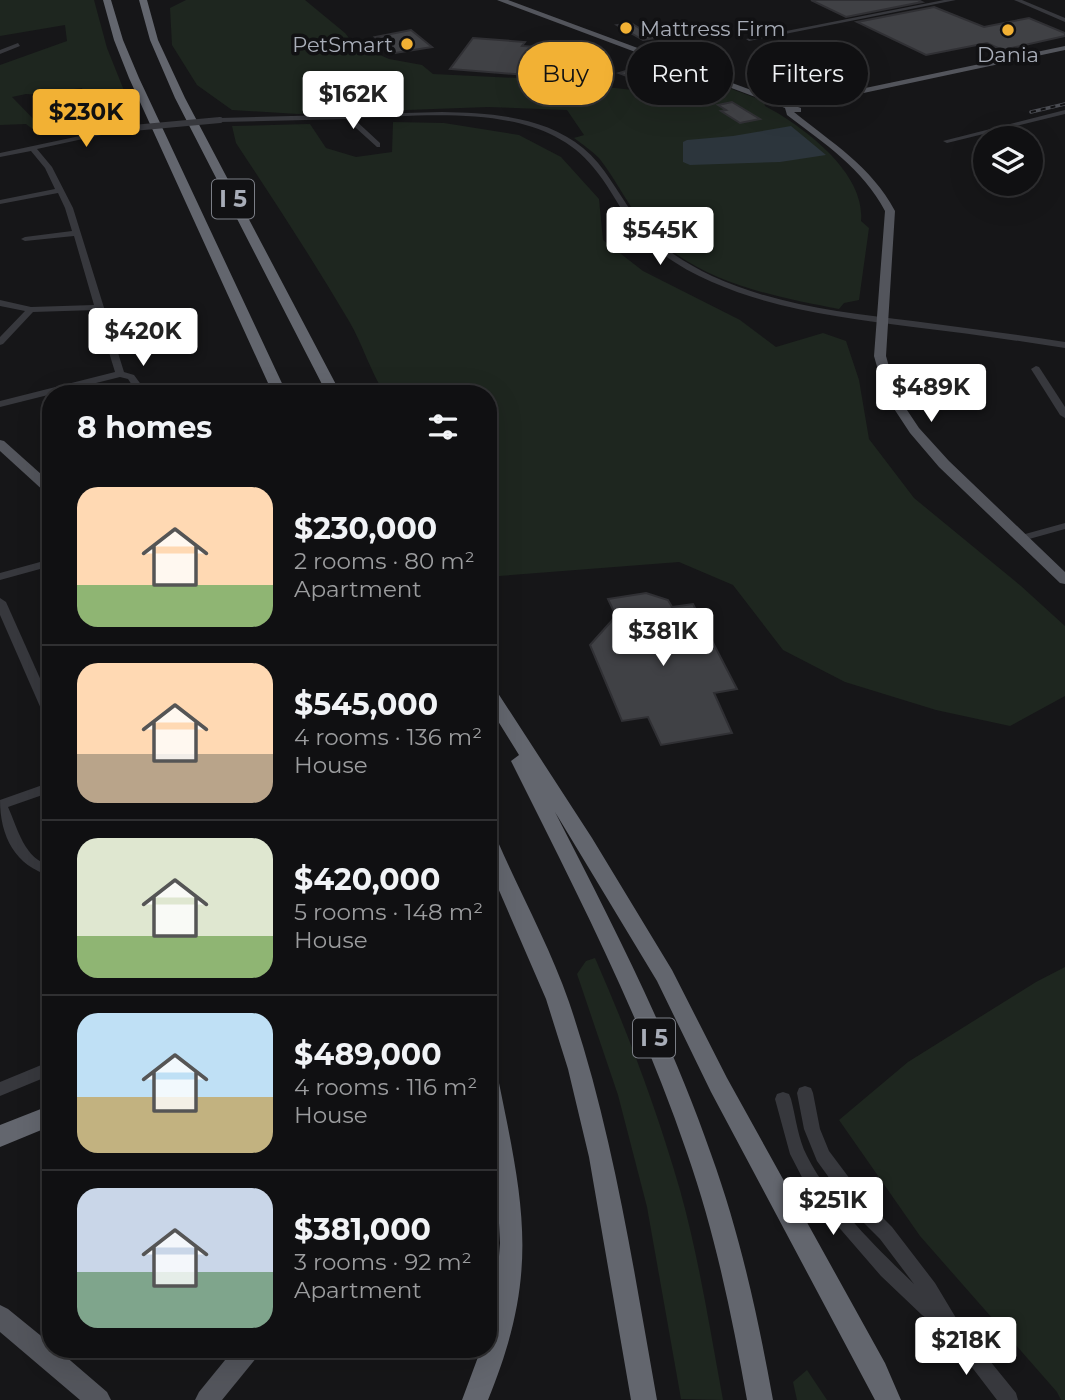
<!DOCTYPE html>
<meta charset="utf-8">
<style>
body{margin:0;font-family:Montserrat,sans-serif;background:#19191b;color:#f1f3f6;height:100vh;display:flex;flex-direction:column;font-size:26px;white-space:nowrap}
*{box-sizing:border-box;margin:0}
p{font-size:23px;color:#9c9d9f}
.icon{flex:none;width:38px;height:38px;fill:none;stroke:currentColor;stroke-width:2;stroke-linecap:round;stroke-linejoin:round}
.map{position:relative;flex:1;overflow:hidden}
.panel{position:absolute;left:42px;top:385px;width:455px;height:973px;display:flex;flex-direction:column;background:#101012;border-radius:28px;box-shadow:0 7px 28px #0002,0 0 0 2px #303032}
.panel>*{flex:none}
.top-card{position:absolute;left:518px;top:42px;width:441px;height:63px;display:flex;gap:14px}
.fabs{position:absolute;left:973px;top:126px;display:grid;gap:14px}
.fabs a{display:grid;place-items:center;width:70px;height:70px;border-radius:50%;background:#101012;box-shadow:0 7px 28px #0002,0 0 0 2px #303032;font-size:35px}
.price{position:absolute;translate:-50% -60px;padding:0 16px;border-radius:7px;background:#fff;color:#222;font-size:23px;line-height:46px;filter:drop-shadow(0 2px 4px #0008)}
.price::after{content:'';position:absolute;left:50%;top:42px;width:21px;height:16px;margin-left:-10px;background:inherit;clip-path:polygon(0 0,100% 0,50% 100%)}
.price.active{background:#f2b134;color:#111}
ul{padding:0;list-style:none}
li{display:flex;align-items:center;gap:21px;height:175px;padding:0 35px}
li+li{border-top:2px solid #303032}
li span{display:grid;place-items:center;flex:none;width:196px;height:140px;border-radius:21px;color:#555}
li>.icon{margin-inline-start:auto}
span .icon{width:84px;height:84px;fill:#fffc;stroke-width:1}
li b{font-size:30px}
h2{display:flex;justify-content:space-between;align-items:center;height:84px;padding:0 35px;font-size:30px}
.pill{padding:0 24px;border-radius:32px;background:#101012;box-shadow:0 7px 28px #0002,0 0 0 2px #303032;font-size:24px;line-height:63px}
.pill.active{background:#f2b134;color:#111}
.map>svg:first-child{display:block}
.green{fill:#1e261f}
.water{fill:#2c353c}
.building{fill:#404145;stroke:#303034;stroke-width:2}
.lines{fill:none;stroke-linecap:round;stroke-linejoin:round}
.minor{fill:#37383d;fill-rule:evenodd}
.major{fill:#53555c;fill-rule:evenodd}
.highway{fill:#63666e;fill-rule:evenodd}
.rail-casing{stroke:#4a4c52;stroke-width:3.5}
.rail{stroke:#111113;stroke-width:2;stroke-dasharray:5;stroke-linecap:butt}
.minor-bridge{stroke:#37383d;stroke-width:6}
.poi-dot{fill:#f2b134;stroke:#111113;stroke-width:2.5}
.labels{text-anchor:middle;dominant-baseline:central;stroke-width:7;stroke-linejoin:round;paint-order:stroke}
.far-poi-label{font-size:21px;fill:#a8adb8;stroke:#111113;text-anchor:start}
.shield{fill:#111113;stroke:#7b7e86;stroke-width:2}
.shield-label{font-size:23px;font-weight:bold;fill:#a8adb8}
</style>
<div class="map">
<svg width="1065" height="1400" viewBox="0 0 1065 1400">
<rect width="100%" height="100%" fill="#161618"/>
<!-- green -->
<g class="green">
<path d="M0,0H94L107,48L137,123L82,131L91,119L82,88L74,89L76,97L26,94L12,97L45,131L38,133L26,124L0,125V65L67,41L65,25L0,36Z"/>
<path d="M186,0H305L345,33L353,43L389,59L422,65L433,74L537,79L650,92L702,78L764,101L765,106C803,126 866,173 861,221L869,228L859,300L844,303L839,309C775,297 698,282 652,233C630,211 618,182 599,158C592,151 582,144 574,138L584,135L567,110L488,107L298,114L232,110L197,85L172,45L170,8Z"/>
<path d="M393,122L444,123L519,135L561,157L599,199L603,240L643,271L740,320L776,347L823,333L846,341L859,380L869,439L914,498L1021,586L1065,626V696L1010,726L936,710L845,682L783,650L733,585L679,562L499,576L488,556V394H385C370,371 363,345 349,321C313,260 275,202 236,143L232,126L310,124L326,148L356,157L392,152Z"/>
<path d="M595,958C628,1033 657,1110 680,1190C699,1258 710,1330 723,1400L681,1399L647,1207L618,1095L577,974L586,961Z"/>
<path d="M1065,967V1400H1061L1057,1392L920,1236L839,1120L908,1062L1036,982Z"/>
<path d="M807,1370L827,1400H797L793,1382Z"/>
</g>
<!-- water -->
<path class="water" d="M791,126L826,155L780,162L690,165L683,162V142L687,140L733,136Z"/>
<!-- building -->
<g class="building">
<path d="M811,0H918L922,2L846,17Z"/>
<path d="M934,7L984,27L1029,18L1065,33V36L1007,49H1000L987,43L926,55L857,22Z"/>
<path d="M631,23L644,31L656,38L643,40L617,25Z"/>
<path d="M411,30L432,47L395,53L375,37Z"/>
<path d="M473,38L525,42L522,46L605,52L590,80L450,69Z"/>
<path d="M645,65L675,76L691,83L642,86L643,82L619,73Z"/>
<path d="M814,81L842,84V86L804,94L790,86Z"/>
<path d="M732,102L760,119L740,123L721,111L726,110L718,105Z"/>
<path d="M646,593L668,600L672,607L693,604L737,689L714,693L732,733L661,745L648,717L622,721L590,645L616,616L608,599Z"/>
</g>
<g class="lines">
<!-- minor -->
<g class="minor">
<path d="M944,0H956L749,41L746,39Z"/>
<path d="M1014,0H1022L1065,18V22Z"/>
<path d="M18,43L20,46L0,54V50Z"/>
<path d="M1065,110V114L947,143L943,141Z"/>
<path d="M442,112C490,113 545,116 583,148C605,166 617,192 634,215C654,244 681,261 712,276C775,305 845,313 913,321C964,328 1014,334 1065,342V348C1014,340 964,333 913,327C845,318 776,310 712,282C680,268 650,249 629,220C616,202 607,183 593,167C540,101 429,116 353,118L380,143V147H377L346,119L220,122L217,120L220,118Z"/>
<path d="M122,127L124,128V130L37,149L52,167L73,208L124,372L134,375L148,394H138L128,379L120,377L0,407V401L115,372L96,310L33,312L3,344L0,345V337L25,311L0,306V300L31,307L94,305L74,236L25,241L21,239L25,237L72,231L65,208L58,193L0,204V200L55,189L45,168L31,151L0,157V153Z"/>
<path d="M1036,366L1039,367L1065,407V418L1060,415L1031,369Z"/>
<path d="M1065,523V529L1022,541L1017,538L1018,536Z"/>
<path d="M51,559V566L0,580V573Z"/>
<path d="M0,598L6,602L51,703V722L45,718L0,615Z"/>
<path d="M51,782V792L8,807C18,829 24,859 51,866V876C15,866 0,836 0,800Z"/>
<path d="M51,1061V1075L0,1096V1082Z"/>
<path d="M805,1086L811,1088L813,1093L820,1129L829,1151L868,1203L892,1227L935,1283L959,1323L1016,1393L1018,1400H997L945,1332L922,1315L881,1276L823,1209L807,1187L790,1154L775,1099L777,1094L783,1092L789,1094L791,1099C796,1118 798,1139 807,1156C832,1205 875,1246 914,1284L880,1239L856,1215L817,1161L804,1129L797,1093L799,1088Z"/>
</g>
<!-- major -->
<g class="major">
<path d="M497,0H508L789,104L1065,46V50L798,107L801,108V112H794C832,143 871,166 895,211L886,356L897,395L919,428L949,461L1065,572V584L1060,583L939,467L910,433L885,395L874,356L885,211C863,169 824,143 787,115L785,108Z"/>
<path d="M0,440L4,441L51,483V494L46,493L0,451Z"/>
<path d="M0,1305L8,1309L51,1344V1349H57L107,1392L111,1400H80L0,1332Z"/>
<path d="M234,1349H261L257,1357L222,1400H195L199,1392Z"/>
</g>
<!-- highway -->
<g class="highway">
<path d="M103,0H111L123,40L139,78L287,394H273L129,78L114,40Z"/>
<path d="M139,0H147L158,40L185,98L341,394H327L175,98L150,40Z"/>
<path d="M488,685L494,687L592,838L672,970L727,1078L885,1363L901,1400H875L711,1092L657,981L555,812C612,923 670,1036 711,1154C740,1234 758,1317 773,1400H747C732,1316 715,1233 687,1153C641,1017 575,889 511,761L519,755L488,705Z"/>
<path d="M488,835L495,837L498,842C521,895 550,947 569,1002C613,1131 633,1266 657,1400H631L589,1157L568,1069L546,999L488,865Z"/>
<path d="M488,1073L496,1076L499,1083C525,1210 539,1275 488,1400H462L481,1349H488V1324L497,1283L500,1243L498,1203L488,1143Z"/>
<path d="M51,1105V1126L0,1147V1125Z"/>
</g>
<!-- rail casing -->
<g class="rail-casing">
<path id="rail" d="M1031,112L1065,104"/>
</g>
<!-- rail -->
<use href="#rail" class="rail"/>
<!-- minor-bridge -->
<path class="minor-bridge" d="M122,129L220,120"/>
</g>
<!-- markers -->
<g class="poi-dot">
<circle cx="626" cy="28" r="7"/>
<circle cx="1008" cy="30" r="7"/>
<circle cx="407" cy="44" r="7"/>
</g>
<g class="labels">
<!-- far-poi labels -->
<g class="far-poi-label">
<text x="640" y="28">Mattress Firm</text>
<text x="393" y="44" text-anchor="end">PetSmart</text>
<text x="1008" y="54" text-anchor="middle">Dania</text>
</g>
<!-- shield labels -->
<g class="shield">
<rect x="212" y="179.5" width="42" height="39" rx="5"/>
<rect x="633" y="1018.5" width="42" height="39" rx="5"/>
</g>
<g class="shield-label">
<text x="233" y="199">I 5</text>
<text x="654" y="1038">I 5</text>
</g>
</g>
</svg>
<div class="fabs">
<a><svg class="icon" aria-label="layers" viewBox="0 0 24 24"><path d="M12 4l9 5-9 5-9-5zM3 14l9 5 9-5"/></svg></a>
</div>
<b class="price" style="left:353px;top:131px">$162K</b>
<b class="price active" style="left:86px;top:149px">$230K</b>
<b class="price" style="left:660px;top:267px">$545K</b>
<b class="price" style="left:143px;top:368px">$420K</b>
<b class="price" style="left:931px;top:424px">$489K</b>
<b class="price" style="left:663px;top:668px">$381K</b>
<b class="price" style="left:833px;top:1237px">$251K</b>
<b class="price" style="left:966px;top:1377px">$218K</b>
<div class="top-card">
<a class="pill active">Buy</a>
<a class="pill">Rent</a>
<a class="pill">Filters</a>
</div>
<section class="panel">
<h2>8 homes<svg class="icon" aria-label="filters" viewBox="0 0 24 24"><path d="M4 7h16M4 17h16"/><circle cx="9" cy="7" r="2"/><circle cx="15" cy="17" r="2"/></svg></h2>
<ul>
<li><span style="background:linear-gradient(#ffd9b3 70%,#8fb573 0)"><svg class="icon" aria-label="home" viewBox="0 0 24 24"><path d="M3 11l9-7 9 7M6 9v11h12V9"/></svg></span><div><b>$230,000</b><p>2 rooms · 80 m²</p><p>Apartment</p></div></li>
<li><span style="background:linear-gradient(#ffd9b3 65%,#b9a48a 0)"><svg class="icon" aria-label="home" viewBox="0 0 24 24"><path d="M3 11l9-7 9 7M6 9v11h12V9"/></svg></span><div><b>$545,000</b><p>4 rooms · 136 m²</p><p>House</p></div></li>
<li><span style="background:linear-gradient(#dfe7d0 70%,#8fb573 0)"><svg class="icon" aria-label="home" viewBox="0 0 24 24"><path d="M3 11l9-7 9 7M6 9v11h12V9"/></svg></span><div><b>$420,000</b><p>5 rooms · 148 m²</p><p>House</p></div></li>
<li><span style="background:linear-gradient(#bfe0f5 60%,#c2b280 0)"><svg class="icon" aria-label="home" viewBox="0 0 24 24"><path d="M3 11l9-7 9 7M6 9v11h12V9"/></svg></span><div><b>$489,000</b><p>4 rooms · 116 m²</p><p>House</p></div></li>
<li><span style="background:linear-gradient(#c9d6e8 60%,#7fa58c 0)"><svg class="icon" aria-label="home" viewBox="0 0 24 24"><path d="M3 11l9-7 9 7M6 9v11h12V9"/></svg></span><div><b>$381,000</b><p>3 rooms · 92 m²</p><p>Apartment</p></div></li>
</ul>
</section>
</div>
